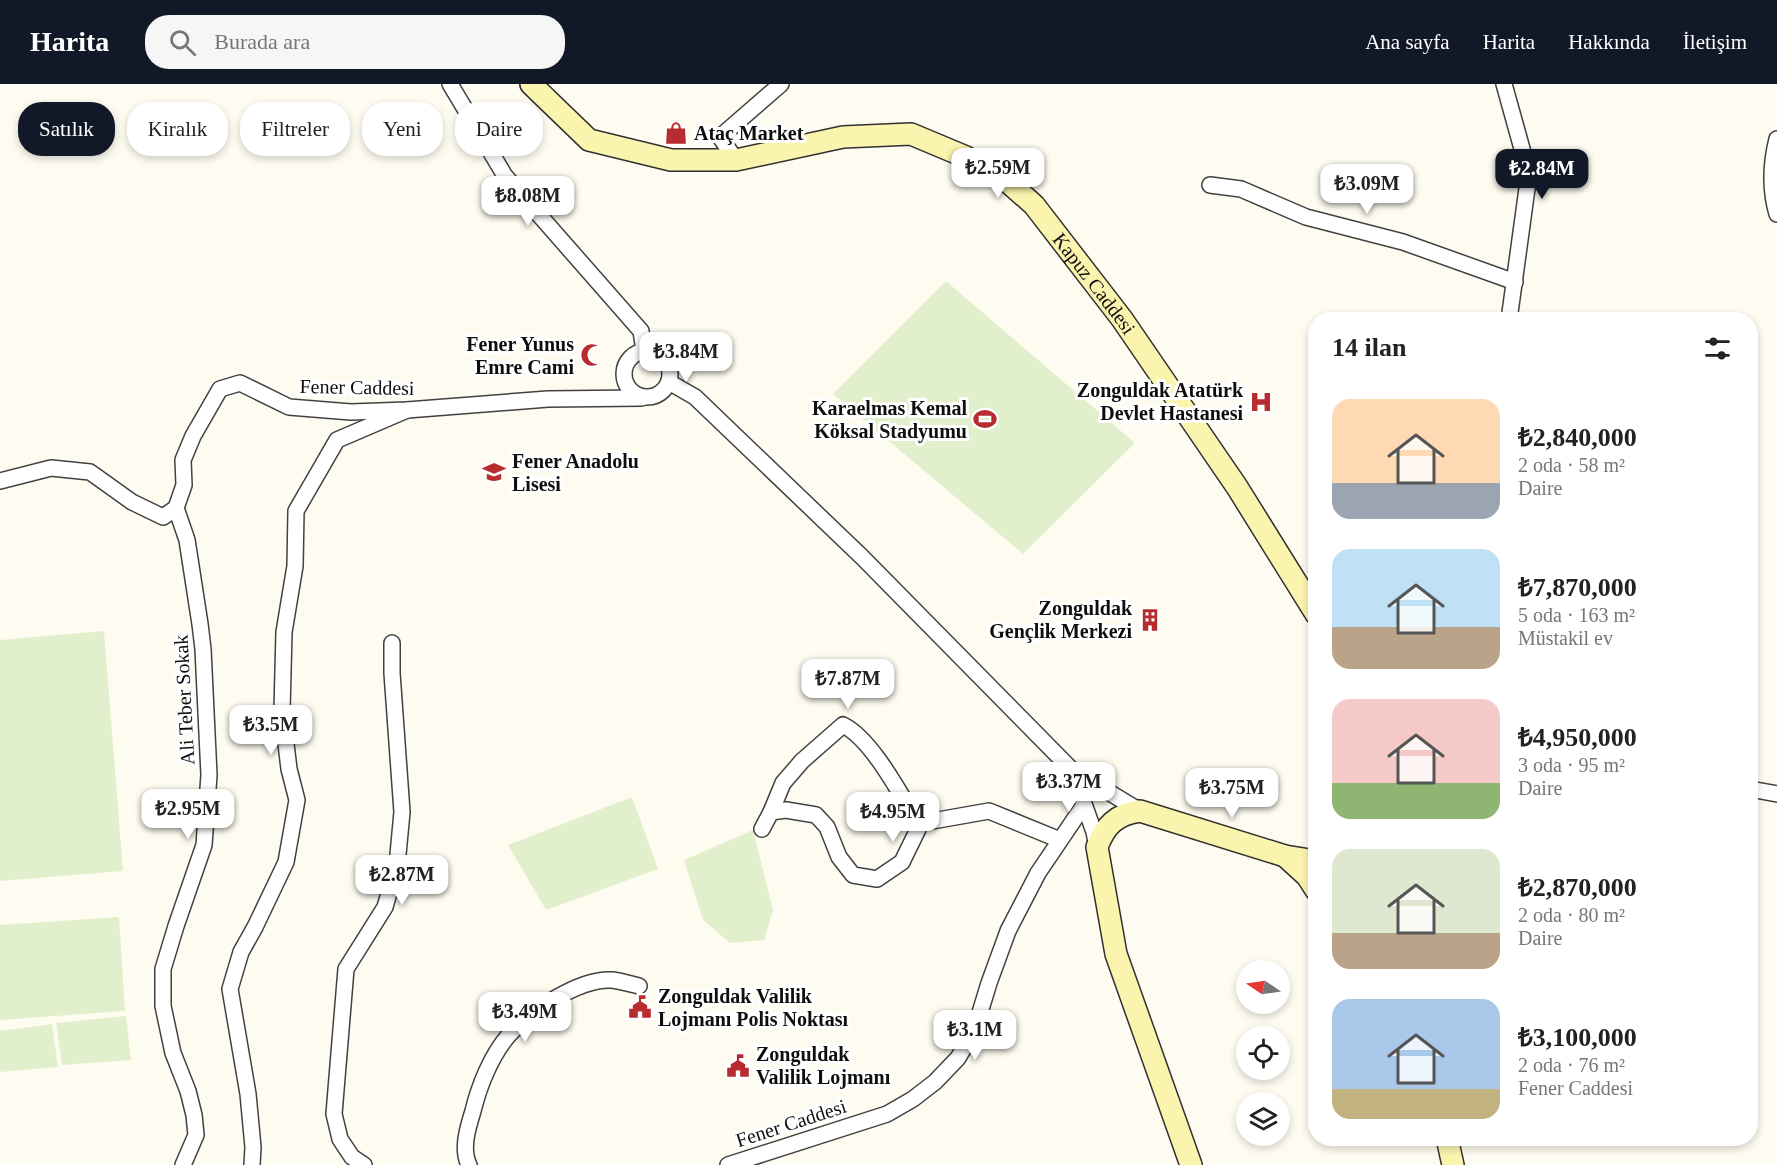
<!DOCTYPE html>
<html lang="tr">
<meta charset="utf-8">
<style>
body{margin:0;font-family:"Times New Roman",serif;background:#f6f6f6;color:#222;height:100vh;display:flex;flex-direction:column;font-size:22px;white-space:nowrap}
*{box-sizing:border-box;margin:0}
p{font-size:20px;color:#767676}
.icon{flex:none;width:33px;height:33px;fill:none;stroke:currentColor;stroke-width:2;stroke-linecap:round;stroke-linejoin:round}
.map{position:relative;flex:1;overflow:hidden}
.side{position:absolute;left:1308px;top:228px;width:450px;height:834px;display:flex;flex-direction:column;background:#fff;border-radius:24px;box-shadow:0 3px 9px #0003}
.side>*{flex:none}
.hud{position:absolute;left:18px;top:18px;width:570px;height:54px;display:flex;gap:12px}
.needle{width:39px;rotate:283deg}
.controls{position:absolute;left:1236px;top:876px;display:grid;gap:12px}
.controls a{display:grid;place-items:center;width:54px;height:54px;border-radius:50%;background:#fff;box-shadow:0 3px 9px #0003;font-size:30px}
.price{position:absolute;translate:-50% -51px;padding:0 14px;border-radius:12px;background:#fff;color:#222;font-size:20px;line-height:39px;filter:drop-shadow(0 2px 3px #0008)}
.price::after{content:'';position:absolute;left:50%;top:36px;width:18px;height:14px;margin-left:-9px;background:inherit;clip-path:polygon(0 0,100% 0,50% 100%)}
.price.on{background:#111827;color:#fff}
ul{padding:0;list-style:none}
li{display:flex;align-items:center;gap:18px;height:150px;padding:0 24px}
li span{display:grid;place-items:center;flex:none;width:168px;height:120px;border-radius:18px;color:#555}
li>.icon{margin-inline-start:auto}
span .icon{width:72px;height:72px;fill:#fffc;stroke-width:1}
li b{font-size:26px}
h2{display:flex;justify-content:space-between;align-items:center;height:72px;padding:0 24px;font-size:26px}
.pill{padding:0 21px;border-radius:24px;background:#fff;box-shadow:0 3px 9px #0003;font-size:21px;line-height:54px}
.pill.on{background:#111827;color:#fff}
header{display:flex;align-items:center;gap:36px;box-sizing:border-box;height:84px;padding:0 30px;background:#111827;color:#fff}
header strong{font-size:28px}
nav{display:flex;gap:33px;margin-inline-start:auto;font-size:21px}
.search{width:420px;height:54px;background:#f6f6f6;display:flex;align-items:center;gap:15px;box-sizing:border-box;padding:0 21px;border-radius:24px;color:#767676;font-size:22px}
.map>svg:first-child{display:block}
.pitch{fill:#e2efcc}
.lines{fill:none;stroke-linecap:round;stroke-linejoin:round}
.minor-casing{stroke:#414141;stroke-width:18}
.secondary-casing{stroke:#303030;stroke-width:24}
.minor{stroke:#fff;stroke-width:15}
.secondary{stroke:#fbf4ae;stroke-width:21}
.labels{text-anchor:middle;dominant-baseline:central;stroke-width:6;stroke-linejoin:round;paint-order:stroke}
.poi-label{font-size:20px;font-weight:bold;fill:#0e0e0e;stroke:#fff;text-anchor:start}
.street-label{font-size:20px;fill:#0e0e0e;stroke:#fff}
</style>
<header>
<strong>Harita</strong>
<div class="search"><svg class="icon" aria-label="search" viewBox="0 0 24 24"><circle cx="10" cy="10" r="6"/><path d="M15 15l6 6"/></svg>Burada ara</div>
<nav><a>Ana sayfa</a><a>Harita</a><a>Hakkında</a><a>İletişim</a></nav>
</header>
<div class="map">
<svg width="1777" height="1081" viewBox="0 0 1777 1081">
<rect width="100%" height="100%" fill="#fefcf0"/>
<!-- pitch -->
<g class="pitch">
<path d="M946,197L1135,359L1023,470L833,310Z"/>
<path d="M104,547L123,787L0,797V556Z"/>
<path d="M632,713L658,785L546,826L508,761Z"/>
<path d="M753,746L773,826L764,856L730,859L703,836L684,776Z"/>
<path d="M119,833L125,927L0,936V841Z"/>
<path d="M126,932L131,976L62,981L56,939Z"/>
<path d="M52,940L58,983L0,988V947Z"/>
</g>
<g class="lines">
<!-- minor casing -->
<g class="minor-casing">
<g id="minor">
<path d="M450,0L505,92L641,247L644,267"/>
<path d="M1504,0L1529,90L1509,236"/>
<path d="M1777,55C1771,79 1770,106 1777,130"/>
<path d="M736,76L720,53L781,0"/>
<path d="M1210,101L1241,105L1306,133L1403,158L1515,198"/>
<circle cx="647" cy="290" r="23"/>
<path d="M669,298L695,313L862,473L1072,686L1140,727"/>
<path d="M0,397L51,384L90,388L132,418L163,433L176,424L184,401L183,376L193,352L220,305L240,299L289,323L351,328L407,326L548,315L642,314"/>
<path d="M176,424L187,456L200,540L203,565L209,691L204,761L176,842L163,885V922L173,969L188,1007L194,1031L196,1051L183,1081"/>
<path d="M1072,686L1094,748L1097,763"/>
<path d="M1750,705L1777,710"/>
<path d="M771,728L783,699L802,677L843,641C872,655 902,713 919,741"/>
<path d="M762,745L771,728L786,726L816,731L827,743L839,773L853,791L877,795L902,778L921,739L989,727L1060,756"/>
<path d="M252,1081L253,1063L248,1010L230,905L241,868L255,843L286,778L297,716L289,685L282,626L284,548L295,482L296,427L337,356L407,326"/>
<path d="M364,1081L352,1073L340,1055L334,1030L346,885L385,823L397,781L402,728L392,589V559"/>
<path d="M469,1081C461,1065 468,1043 473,1027C479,1002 491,972 508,952C529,928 579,894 612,896C621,897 630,900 639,902"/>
<path d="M728,1081L887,1030L913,1015L935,998L958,974L975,945L989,899L1008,847L1038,789L1084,721"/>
</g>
</g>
<!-- secondary casing -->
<g class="secondary-casing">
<g id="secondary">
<path id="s1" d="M531,0L589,56L671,76H736L843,53L911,50L966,73L1000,91L1034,121L1122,235L1237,403L1316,530"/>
<path d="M1285,772L1307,792L1316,806"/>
<path d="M1447,1054L1453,1081"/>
<path d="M1191,1081L1116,870L1097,763C1105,742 1116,730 1140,727L1285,772L1316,777"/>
</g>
</g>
<!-- minor -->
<use href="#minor" class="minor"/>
<!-- secondary -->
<use href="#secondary" class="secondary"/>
</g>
<!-- icons -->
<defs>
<g id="shop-bare" transform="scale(1.8)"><path d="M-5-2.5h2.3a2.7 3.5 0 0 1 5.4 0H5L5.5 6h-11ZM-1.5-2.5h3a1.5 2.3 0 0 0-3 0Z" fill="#b82c30" stroke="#fff" stroke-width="2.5" paint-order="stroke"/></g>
<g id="mosque-bare" transform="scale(1.8)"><path d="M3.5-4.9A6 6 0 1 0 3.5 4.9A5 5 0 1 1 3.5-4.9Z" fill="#b82c30" stroke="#fff" stroke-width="2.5" paint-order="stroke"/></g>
<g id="hospital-bare" transform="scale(1.8)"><path d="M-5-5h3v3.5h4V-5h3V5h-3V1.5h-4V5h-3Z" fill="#b82c30" stroke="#fff" stroke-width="2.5" paint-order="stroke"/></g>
<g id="stadium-bare" transform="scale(1.8)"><path d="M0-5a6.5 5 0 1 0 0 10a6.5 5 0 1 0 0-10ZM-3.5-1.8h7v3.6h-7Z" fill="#b82c30" stroke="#fff" stroke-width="2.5" paint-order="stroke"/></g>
<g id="school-bare" transform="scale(1.8)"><path d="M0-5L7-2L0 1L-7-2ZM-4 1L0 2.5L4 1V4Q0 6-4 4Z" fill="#b82c30" stroke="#fff" stroke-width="2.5" paint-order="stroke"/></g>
<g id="building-bare" transform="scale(1.8)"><path d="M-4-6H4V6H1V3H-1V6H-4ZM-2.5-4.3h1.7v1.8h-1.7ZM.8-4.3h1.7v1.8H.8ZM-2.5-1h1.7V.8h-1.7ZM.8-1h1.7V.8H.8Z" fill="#b82c30" stroke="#fff" stroke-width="2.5" paint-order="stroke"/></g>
<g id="civic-bare" transform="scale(1.8)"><path d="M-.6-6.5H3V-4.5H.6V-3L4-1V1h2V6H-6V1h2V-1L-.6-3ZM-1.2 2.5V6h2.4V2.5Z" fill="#b82c30" stroke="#fff" stroke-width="2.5" paint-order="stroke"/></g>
</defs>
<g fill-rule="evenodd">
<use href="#shop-bare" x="676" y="49"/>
<use href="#mosque-bare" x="592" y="271"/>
<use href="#hospital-bare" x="1261" y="318"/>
<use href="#stadium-bare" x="985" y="335"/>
<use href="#school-bare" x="494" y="388"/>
<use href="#building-bare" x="1150" y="536"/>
<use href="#civic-bare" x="640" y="923"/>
<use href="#civic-bare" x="738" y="982"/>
</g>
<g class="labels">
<!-- poi labels -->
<g class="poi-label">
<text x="694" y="49">Ataç Market</text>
<text x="574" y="260" text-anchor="end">Fener Yunus<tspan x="574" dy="23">Emre Cami</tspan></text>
<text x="1243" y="306" text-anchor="end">Zonguldak Atatürk<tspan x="1243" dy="23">Devlet Hastanesi</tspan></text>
<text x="967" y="324" text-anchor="end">Karaelmas Kemal<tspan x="967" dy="23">Köksal Stadyumu</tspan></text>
<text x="512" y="377">Fener Anadolu<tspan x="512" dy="23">Lisesi</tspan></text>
<text x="1132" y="524" text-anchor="end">Zonguldak<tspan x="1132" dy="23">Gençlik Merkezi</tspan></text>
<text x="658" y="912">Zonguldak Valilik<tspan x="658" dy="23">Lojmanı Polis Noktası</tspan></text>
<text x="756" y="970">Zonguldak<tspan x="756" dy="23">Valilik Lojmanı</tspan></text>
</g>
<!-- street labels -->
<g class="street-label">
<text stroke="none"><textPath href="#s1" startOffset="650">Kapuz Caddesi</textPath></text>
<text transform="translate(357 303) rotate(1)">Fener Caddesi</text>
<text transform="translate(184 616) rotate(-93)">Ali Teber Sokak</text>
<text transform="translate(791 1039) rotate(-18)">Fener Caddesi</text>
</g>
</g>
</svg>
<div class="controls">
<a><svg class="needle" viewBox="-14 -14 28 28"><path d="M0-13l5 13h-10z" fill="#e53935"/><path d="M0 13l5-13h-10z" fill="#767676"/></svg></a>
<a><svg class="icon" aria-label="locate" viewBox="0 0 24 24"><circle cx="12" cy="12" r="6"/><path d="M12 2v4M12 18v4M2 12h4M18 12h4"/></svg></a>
<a><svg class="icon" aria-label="layers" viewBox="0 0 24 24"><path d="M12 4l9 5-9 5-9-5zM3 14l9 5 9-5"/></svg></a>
</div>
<b class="price" style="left:998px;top:115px">₺2.59M</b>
<b class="price on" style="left:1542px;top:116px">₺2.84M</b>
<b class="price" style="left:1367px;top:131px">₺3.09M</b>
<b class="price" style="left:528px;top:143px">₺8.08M</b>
<b class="price" style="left:686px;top:299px">₺3.84M</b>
<b class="price" style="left:848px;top:626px">₺7.87M</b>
<b class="price" style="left:271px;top:672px">₺3.5M</b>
<b class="price" style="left:1069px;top:729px">₺3.37M</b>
<b class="price" style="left:1232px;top:735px">₺3.75M</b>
<b class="price" style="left:188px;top:756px">₺2.95M</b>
<b class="price" style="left:893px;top:759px">₺4.95M</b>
<b class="price" style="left:402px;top:822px">₺2.87M</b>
<b class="price" style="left:525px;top:959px">₺3.49M</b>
<b class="price" style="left:975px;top:977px">₺3.1M</b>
<div class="hud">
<a class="pill on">Satılık</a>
<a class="pill">Kiralık</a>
<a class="pill">Filtreler</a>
<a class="pill">Yeni</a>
<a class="pill">Daire</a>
</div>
<section class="side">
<h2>14 ilan<svg class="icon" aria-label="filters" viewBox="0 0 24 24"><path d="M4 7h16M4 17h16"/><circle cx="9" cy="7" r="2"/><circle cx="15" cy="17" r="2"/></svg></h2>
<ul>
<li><span style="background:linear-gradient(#ffd9b3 70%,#9aa5b1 0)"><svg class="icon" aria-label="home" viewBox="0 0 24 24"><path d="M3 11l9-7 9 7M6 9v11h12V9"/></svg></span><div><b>₺2,840,000</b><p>2 oda · 58 m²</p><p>Daire</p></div></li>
<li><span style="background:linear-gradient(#bfe0f5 65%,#b9a48a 0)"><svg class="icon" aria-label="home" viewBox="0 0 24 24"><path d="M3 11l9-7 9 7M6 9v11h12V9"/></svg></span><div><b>₺7,870,000</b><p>5 oda · 163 m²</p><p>Müstakil ev</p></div></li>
<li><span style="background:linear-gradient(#f6c9c9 70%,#8fb573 0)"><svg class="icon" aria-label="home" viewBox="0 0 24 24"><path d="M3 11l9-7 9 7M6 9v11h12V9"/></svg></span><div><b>₺4,950,000</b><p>3 oda · 95 m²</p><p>Daire</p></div></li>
<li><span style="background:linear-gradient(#dfe7d0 70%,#b9a48a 0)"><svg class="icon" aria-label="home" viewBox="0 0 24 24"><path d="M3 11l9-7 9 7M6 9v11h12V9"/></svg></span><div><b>₺2,870,000</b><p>2 oda · 80 m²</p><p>Daire</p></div></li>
<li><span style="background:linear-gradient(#a9c7e8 75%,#c2b280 0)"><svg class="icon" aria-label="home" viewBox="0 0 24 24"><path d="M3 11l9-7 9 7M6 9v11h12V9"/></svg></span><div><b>₺3,100,000</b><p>2 oda · 76 m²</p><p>Fener Caddesi</p></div></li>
</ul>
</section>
</div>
